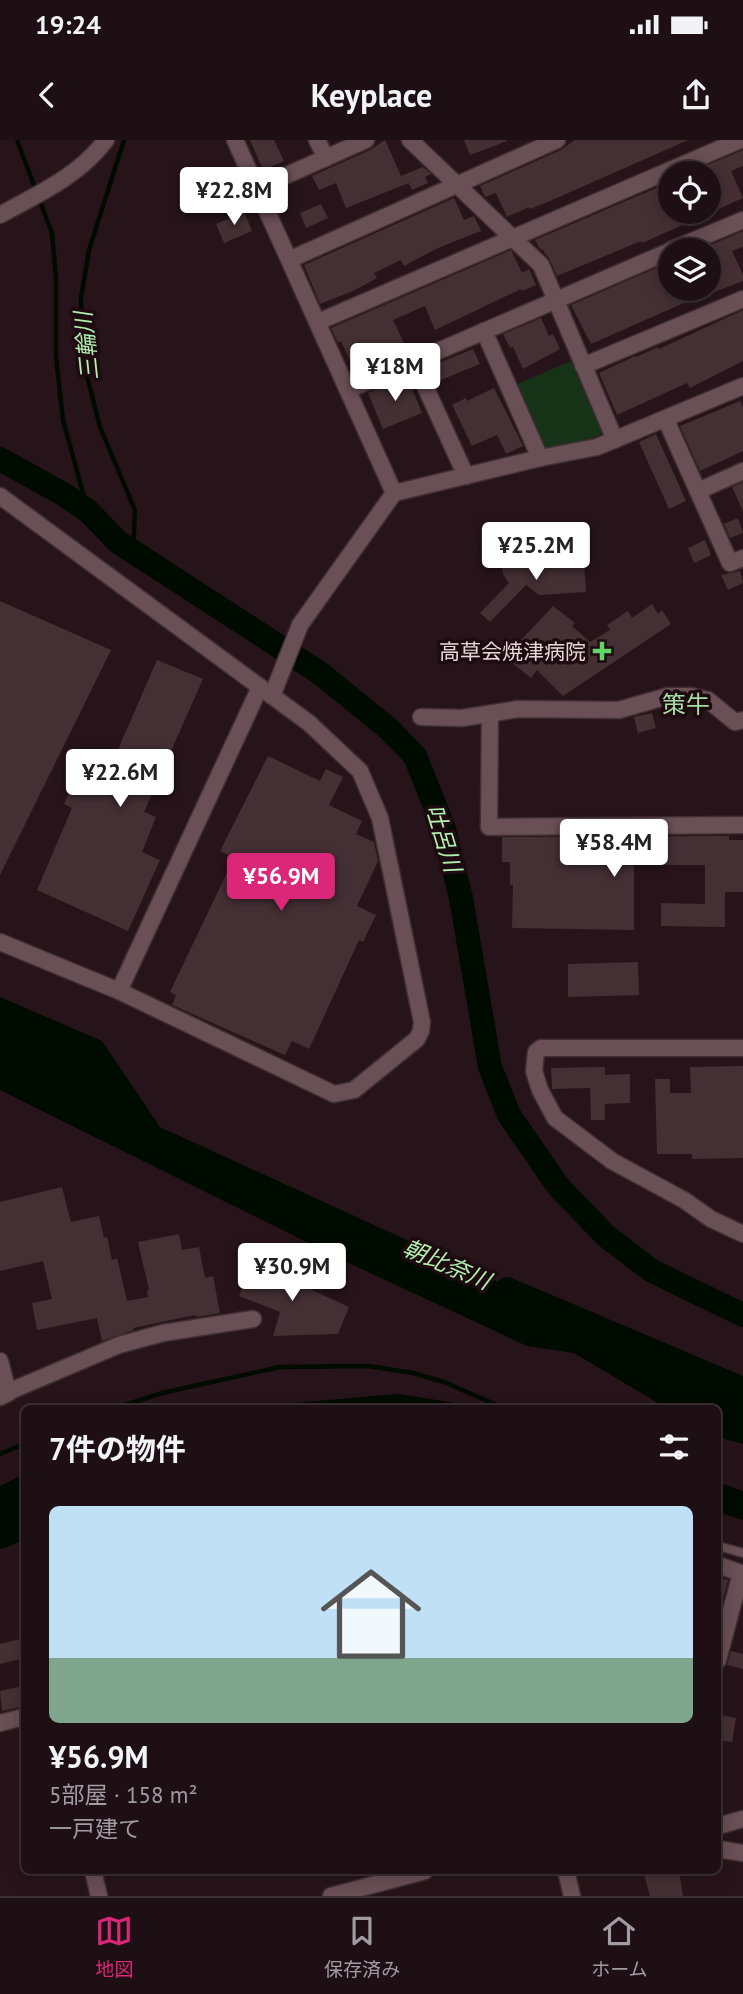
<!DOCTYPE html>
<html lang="ja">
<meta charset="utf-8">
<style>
body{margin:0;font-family:"PT Sans","Noto Sans JP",sans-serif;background:#2a1d22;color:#f1f3f6;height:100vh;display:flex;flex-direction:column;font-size:26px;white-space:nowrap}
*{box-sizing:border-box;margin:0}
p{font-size:23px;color:#a09ca0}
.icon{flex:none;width:38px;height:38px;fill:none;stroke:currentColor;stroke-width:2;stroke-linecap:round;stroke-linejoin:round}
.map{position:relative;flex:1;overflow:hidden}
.sheet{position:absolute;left:21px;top:1265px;width:700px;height:469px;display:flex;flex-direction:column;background:#1d0f14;border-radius:10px;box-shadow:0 4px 18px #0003,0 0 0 2px #3b2f34}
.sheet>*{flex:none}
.tools{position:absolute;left:658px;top:21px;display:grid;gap:14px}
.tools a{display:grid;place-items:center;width:63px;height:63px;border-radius:50%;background:#1d0f14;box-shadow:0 4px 18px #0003,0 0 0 2px #3b2f34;font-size:35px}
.price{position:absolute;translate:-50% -60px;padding:0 16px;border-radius:7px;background:#fff;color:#222;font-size:23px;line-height:46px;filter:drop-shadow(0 2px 4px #0008)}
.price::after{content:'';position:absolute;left:50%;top:42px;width:21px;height:16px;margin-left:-10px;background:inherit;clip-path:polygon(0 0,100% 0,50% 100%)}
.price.selected{background:#db2777;color:#fff}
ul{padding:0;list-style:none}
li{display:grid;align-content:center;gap:14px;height:371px;padding:0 28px}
li span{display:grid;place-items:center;height:217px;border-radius:10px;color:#555}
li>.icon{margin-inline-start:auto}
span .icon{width:126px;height:126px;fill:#fffc;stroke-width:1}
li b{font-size:30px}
h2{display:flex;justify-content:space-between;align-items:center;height:84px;padding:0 28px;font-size:30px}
.status{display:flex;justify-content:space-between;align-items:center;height:49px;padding:0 35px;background:#1d0f14;direction:ltr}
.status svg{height:19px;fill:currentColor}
header{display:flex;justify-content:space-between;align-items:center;height:91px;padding:0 28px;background:#1d0f14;font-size:32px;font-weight:700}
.tab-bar{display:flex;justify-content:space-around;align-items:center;height:98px;border-top:2px solid #3b2f34;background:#1d0f14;font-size:19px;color:#a09ca0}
.tab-bar a{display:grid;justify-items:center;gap:4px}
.tab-bar .selected{color:#db2777}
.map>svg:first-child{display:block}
.green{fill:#163317}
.water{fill:#000b00}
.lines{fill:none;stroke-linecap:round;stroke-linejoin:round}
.stream{stroke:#000b00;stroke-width:4.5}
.river{stroke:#000b00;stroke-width:24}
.building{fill:#442f35}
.service-casing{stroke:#422f35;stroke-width:11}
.minor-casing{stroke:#422f35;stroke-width:19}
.tertiary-casing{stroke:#422f35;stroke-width:21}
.service{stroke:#694f56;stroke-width:8}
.minor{stroke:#694f56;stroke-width:16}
.tertiary{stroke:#694f56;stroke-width:18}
.poi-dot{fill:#65d467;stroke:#1e0b11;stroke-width:2.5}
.labels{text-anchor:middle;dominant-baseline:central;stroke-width:7;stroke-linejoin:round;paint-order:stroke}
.poi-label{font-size:21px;fill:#e5d7da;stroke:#1e0b11;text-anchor:end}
.water-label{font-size:23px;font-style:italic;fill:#b0f1ae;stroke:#1e0b11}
.quarter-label{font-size:24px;fill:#a5dea3;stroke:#1e0b11}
</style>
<div class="status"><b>19:24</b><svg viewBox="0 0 49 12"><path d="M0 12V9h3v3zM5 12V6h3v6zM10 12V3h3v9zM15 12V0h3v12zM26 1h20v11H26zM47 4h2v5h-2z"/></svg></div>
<header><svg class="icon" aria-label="back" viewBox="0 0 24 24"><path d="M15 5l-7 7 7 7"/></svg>Keyplace<svg class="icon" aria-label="share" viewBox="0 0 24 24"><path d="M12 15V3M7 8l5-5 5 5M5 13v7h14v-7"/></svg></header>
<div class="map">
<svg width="743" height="1756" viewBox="0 0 743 1756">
<rect width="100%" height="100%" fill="#27141a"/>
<!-- green -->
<path class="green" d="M571,221L601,290V294L586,301L544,308L541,306L513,246Z"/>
<!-- water -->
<g class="water">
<path d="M0,857L102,901L160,987L743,1254V1304L718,1297V1269H668L574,1213L527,1206L351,1124L0,950Z"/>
<path d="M399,1254L493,1269H236L244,1267Z"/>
<path d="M24,1334V1383L0,1394V1346Z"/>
<path d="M718,1342L743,1351V1380L718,1372Z"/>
</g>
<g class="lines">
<!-- stream -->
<g class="stream">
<path d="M17,0L52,93L56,138V216L63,280L88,371"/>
<path d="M124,0L89,110L81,158L82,194L87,236L100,287L135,370L133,410"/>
<path d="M113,1269L162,1253L280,1227L368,1226L413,1233L444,1242L506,1269"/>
<path d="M0,1314L24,1304"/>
</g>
<!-- river -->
<g class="river">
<path d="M0,319L63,354L88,371L118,402L320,533L389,589L415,616L443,686L461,758L490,927L509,975L558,1046L606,1096L652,1131L743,1175"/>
<path d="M507,1149L743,1249"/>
<path d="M0,1397L24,1387"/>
</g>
</g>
<!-- building -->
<g class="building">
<path d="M250,0H274L284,21L263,30Z"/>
<path d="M385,0L401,36L423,27L431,34L425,37L428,43L412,50L409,43L346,68L336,43L319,50L312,36L370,10Z"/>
<path d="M464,0H506L507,1L470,15Z"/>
<path d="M575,0H688L550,61L530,69L529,67L507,77L496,53L485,57L480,46L561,10Z"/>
<path d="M743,10V26L731,31L743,58L642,103L641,101L557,136L550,120L543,110L540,109L535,100L670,42V72H709V55L720,50L713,33H689Z"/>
<path d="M454,58L464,80L474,76L481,91L438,108L404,126L401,120L374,133L377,138L355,150L320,164L304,125Z"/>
<path d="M321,64L328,78L306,88L300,73Z"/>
<path d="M244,72L252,91L224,103L216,84Z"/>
<path d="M743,91V107L732,111L743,135V141L709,154V152L591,204L571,165L670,122V149H709V136L722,130L711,105Z"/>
<path d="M511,110L522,133L529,129L536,145L522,151L521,149L435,190L425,166L393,180L404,203L353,227L341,201L338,203L331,188Z"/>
<path d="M743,170V221L690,248L687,243L617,275L599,233L635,216L636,217L658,207L659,209Z"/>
<path d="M541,178L549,196L553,194L560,209L523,229L513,207L510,208L503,194Z"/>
<path d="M473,209L480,224L436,242L429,227Z"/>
<path d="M407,236L422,273L383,289L368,253Z"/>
<path d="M494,248L523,306L506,314L497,295L472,306L452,265L466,258L467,261Z"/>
<path d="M740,261L743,267V311L700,331L680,286Z"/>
<path d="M656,294L686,361L669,369L639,302Z"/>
<path d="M743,342V371L732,347Z"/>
<path d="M738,378L743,393L730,398L724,384Z"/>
<path d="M705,400L711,415L694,423L688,408Z"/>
<path d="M525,417L527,427L584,421L586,452L539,455L526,445L490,482L480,473L509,443L503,434L501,418Z"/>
<path d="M740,431L743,443L728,450L721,435Z"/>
<path d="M0,461L111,510L0,735Z"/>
<path d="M652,464L658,474L662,470L671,484L563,556L537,530L531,538L505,517L553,466L575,483L572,486L590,502L610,490L607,485L628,471L632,478Z"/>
<path d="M157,520L203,539L144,672L156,677L142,712L160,720L128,791L37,750L72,668L64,664L81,626L106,637Z"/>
<path d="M652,573L656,588L638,593L634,577Z"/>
<path d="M268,616L320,641L326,629L343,637L329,665L362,681L356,694L374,702L378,721L357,766L376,775L363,802L359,800L309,909L292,901L285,915L172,865L176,855L170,852L234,718L220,711Z"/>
<path d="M729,696V700H743V752H725V787L661,786V763L705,764V725H634V790L512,788L513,745H510V722H502V697Z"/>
<path d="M638,822L639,855L568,857V824Z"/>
<path d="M743,926V1018L692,1019V1014H657L655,939H670V953H691L690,927Z"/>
<path d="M605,927V935L630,934V963L605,964V980H591L590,948L552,949L551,928Z"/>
<path d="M62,1047L71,1082L99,1076L104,1098L107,1097L112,1120L117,1118L127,1161L148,1157L147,1150H149L138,1102L179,1094L182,1110L199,1107L205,1138L213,1136L220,1173L196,1177L195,1175L133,1188L134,1190L102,1201L97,1178L37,1190L32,1163L52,1159L43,1121L0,1131V1062Z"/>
<path d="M247,1120L349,1167L338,1194L273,1196L280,1172L239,1156L245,1143L238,1140Z"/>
<path d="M718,1438L728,1440L722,1463L718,1462Z"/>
<path d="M24,1498V1518L0,1524V1504Z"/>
<path d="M731,1511L743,1514V1529L727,1525Z"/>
<path d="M23,1546L24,1566L2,1571L0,1551Z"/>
<path d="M720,1575L736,1578L732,1602L718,1600Z"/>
<path d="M643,1731H679L683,1756H650Z"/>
</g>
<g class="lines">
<!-- service casing -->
<g class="service-casing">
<path id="service" d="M718,1406L743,1413"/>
</g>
<!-- minor casing -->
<g class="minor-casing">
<g id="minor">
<path d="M235,0L394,353L540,318L597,307L743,246"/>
<path d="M317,0L326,18"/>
<path d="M410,0L541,125L615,300"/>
<path d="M258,48L366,0"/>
<path d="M0,75C38,54 79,36 106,0"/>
<path d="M671,110L743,80"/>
<path d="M291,119L557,0"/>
<path d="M318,182L740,0"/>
<path d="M484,191L540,318"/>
<path d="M414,222L466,336"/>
<path d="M583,226L743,159"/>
<path d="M348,250L670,111"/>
<path d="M666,280L730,423L743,418"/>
<path d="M698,351L743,331"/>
<path d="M0,356L309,583L360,631L380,678L422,882L421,891L417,899L354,950L334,954L119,851L0,802"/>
<path d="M272,556L300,485L394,353"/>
<path d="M490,575L489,687L743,685"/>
<path d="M421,577L462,578L518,569L619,570L668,556H691L708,560L735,582L743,580"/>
<path d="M119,851L260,547"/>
<path d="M743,908H541L536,912L534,931L540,950L555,978L612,1021L684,1060L711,1079L743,1094"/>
<path d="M0,1221L8,1252L119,1205L163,1193L253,1179"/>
<path d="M718,1425L741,1433L718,1520"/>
<path d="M0,1583L24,1577"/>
<path d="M718,1686L743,1679"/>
<path d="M718,1709L743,1713"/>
<path d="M93,1731L99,1756"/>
<path d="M566,1731L572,1756"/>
<path d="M331,1756L425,1731"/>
</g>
</g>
<!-- tertiary casing -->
<g class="tertiary-casing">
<path id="tertiary" d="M0,1256L8,1252"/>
</g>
<!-- service -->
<use href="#service" class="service"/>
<!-- minor -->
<use href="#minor" class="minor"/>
<!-- tertiary -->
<use href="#tertiary" class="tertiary"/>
</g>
<!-- markers -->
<path class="poi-dot" d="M598.5 500.5h7v7h7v7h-7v7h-7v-7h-7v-7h7z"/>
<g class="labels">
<!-- poi labels -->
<g class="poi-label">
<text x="586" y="511">高草会焼津病院</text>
</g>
<!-- water labels -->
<g class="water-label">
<text transform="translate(86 206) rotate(-96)">三輪川</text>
<text transform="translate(444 698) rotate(73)">吐呂川</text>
<text transform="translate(447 1124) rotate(23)">朝比奈川</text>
</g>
<!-- quarter labels -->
<g class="quarter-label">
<text x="686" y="564">策牛</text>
</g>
</g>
</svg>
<div class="tools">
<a><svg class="icon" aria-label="locate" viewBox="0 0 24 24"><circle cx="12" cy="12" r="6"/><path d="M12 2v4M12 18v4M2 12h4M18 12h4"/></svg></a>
<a><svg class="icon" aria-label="layers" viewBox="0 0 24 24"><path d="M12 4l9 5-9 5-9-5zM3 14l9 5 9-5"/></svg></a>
</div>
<b class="price" style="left:234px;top:87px">¥22.8M</b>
<b class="price" style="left:395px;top:263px">¥18M</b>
<b class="price" style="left:536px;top:442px">¥25.2M</b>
<b class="price" style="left:120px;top:669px">¥22.6M</b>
<b class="price" style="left:614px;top:739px">¥58.4M</b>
<b class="price selected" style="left:281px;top:773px">¥56.9M</b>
<b class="price" style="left:292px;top:1163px">¥30.9M</b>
<section class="sheet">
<h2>7件の物件<svg class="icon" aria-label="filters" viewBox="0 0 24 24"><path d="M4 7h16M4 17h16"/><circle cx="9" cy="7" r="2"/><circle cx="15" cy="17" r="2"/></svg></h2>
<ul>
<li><span style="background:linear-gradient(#bfe0f5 70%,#7fa58c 0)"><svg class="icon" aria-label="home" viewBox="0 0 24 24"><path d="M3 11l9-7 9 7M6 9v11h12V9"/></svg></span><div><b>¥56.9M</b><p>5部屋 · 158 m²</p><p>一戸建て</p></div></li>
</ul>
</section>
</div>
<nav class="tab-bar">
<a class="selected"><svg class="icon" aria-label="map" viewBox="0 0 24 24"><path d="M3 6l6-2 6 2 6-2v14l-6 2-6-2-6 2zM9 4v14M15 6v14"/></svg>地図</a>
<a><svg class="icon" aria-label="saved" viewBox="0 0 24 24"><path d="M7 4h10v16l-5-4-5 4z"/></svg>保存済み</a>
<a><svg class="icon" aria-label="home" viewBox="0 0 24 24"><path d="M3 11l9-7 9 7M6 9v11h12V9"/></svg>ホーム</a>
</nav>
